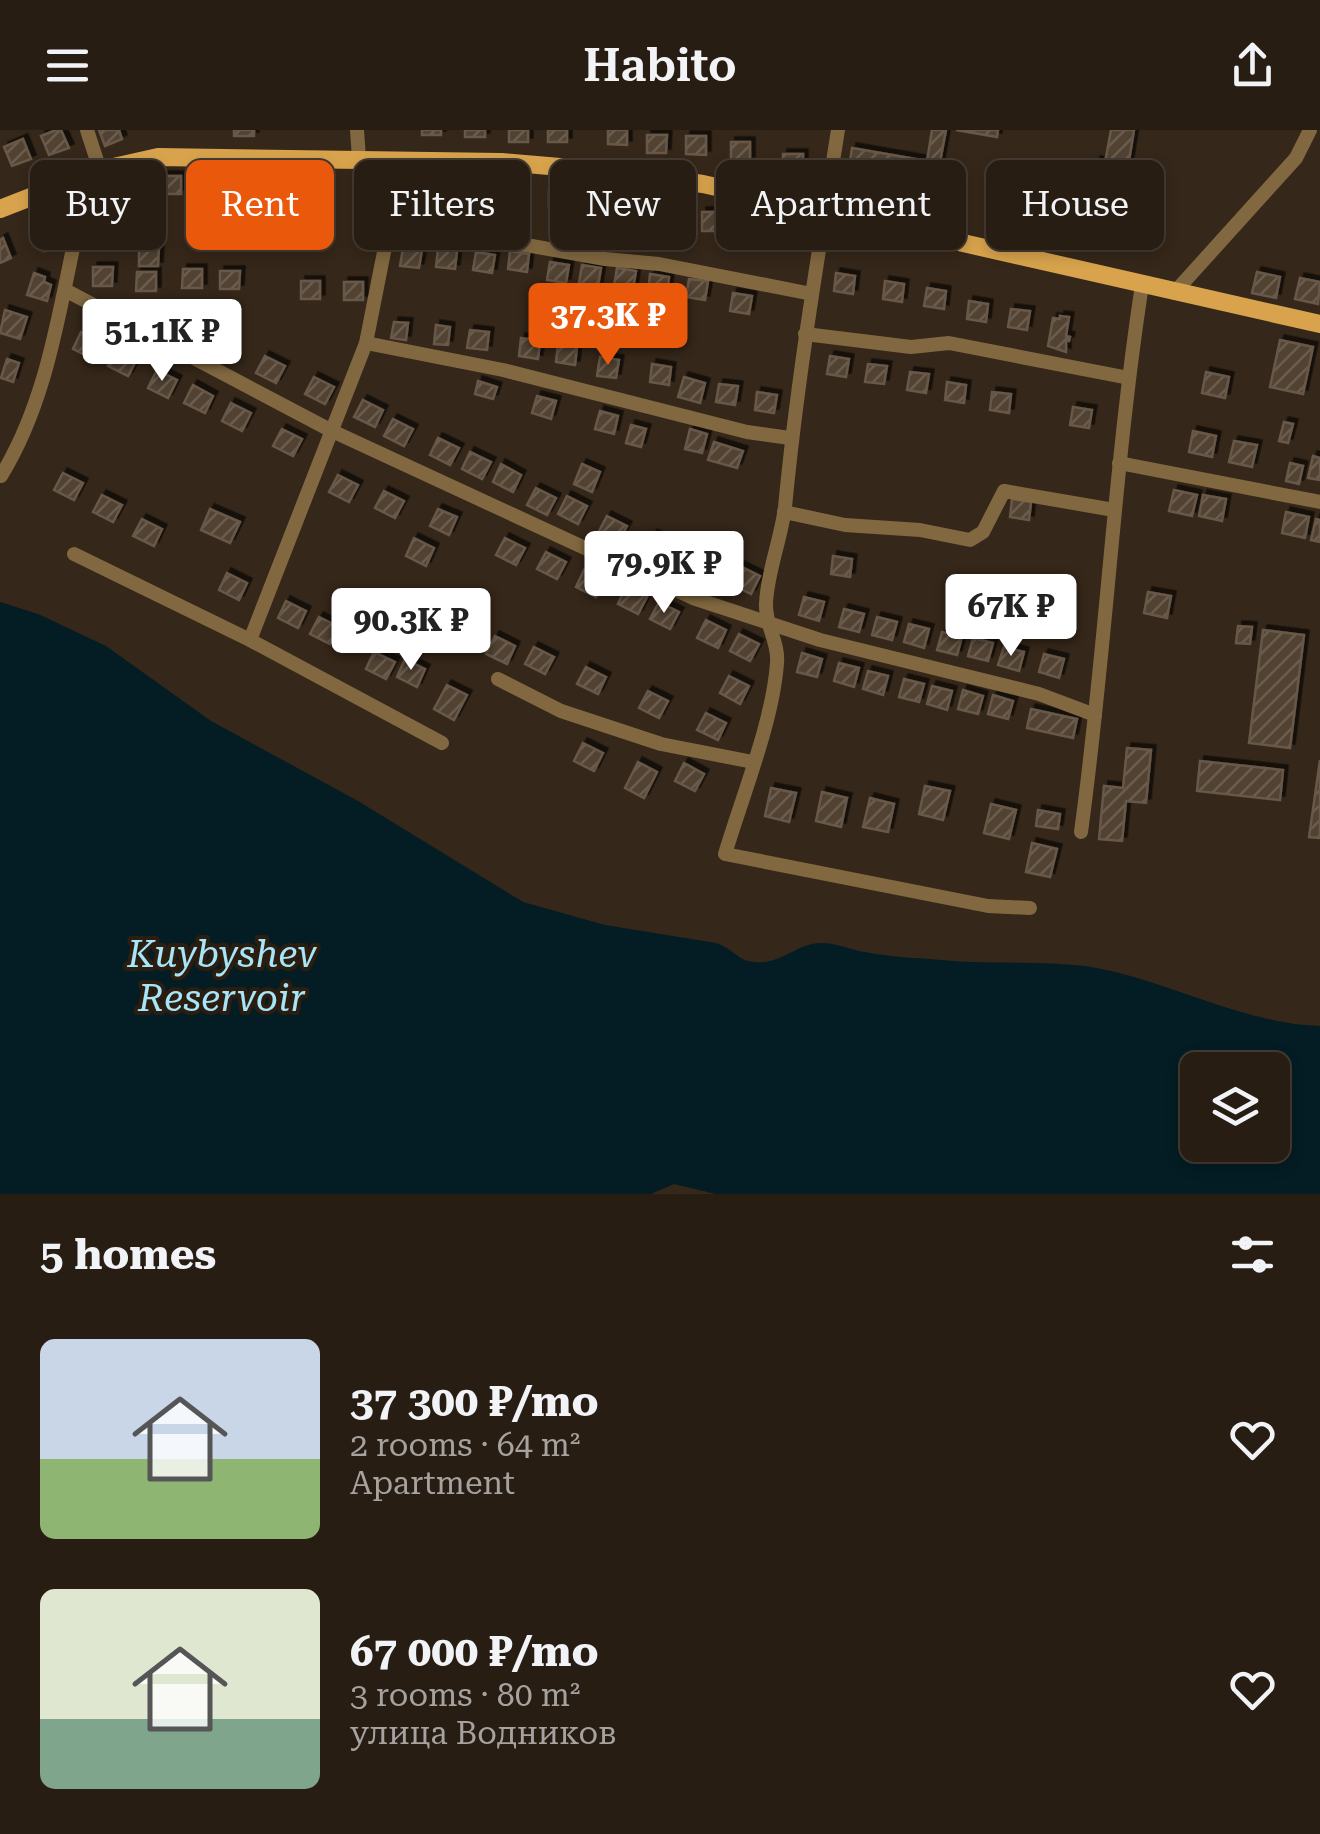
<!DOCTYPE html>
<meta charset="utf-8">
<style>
body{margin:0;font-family:"Roboto Serif",serif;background:#342a21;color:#f1f3f6;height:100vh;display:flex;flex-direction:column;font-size:38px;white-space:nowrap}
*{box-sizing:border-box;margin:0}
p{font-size:32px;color:#a5a2a0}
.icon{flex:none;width:55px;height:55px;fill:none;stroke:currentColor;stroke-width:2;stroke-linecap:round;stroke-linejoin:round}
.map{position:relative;height:1064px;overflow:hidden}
.panel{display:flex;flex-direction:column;background:#281d13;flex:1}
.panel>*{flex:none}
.guide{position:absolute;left:30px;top:30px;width:1260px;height:90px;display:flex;gap:20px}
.fabs{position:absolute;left:1180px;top:922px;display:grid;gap:20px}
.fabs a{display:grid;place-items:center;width:110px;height:110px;border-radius:15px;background:#281d13;box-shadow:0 5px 15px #0003,0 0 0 2px #443b33;font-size:50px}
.price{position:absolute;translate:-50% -85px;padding:0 22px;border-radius:10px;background:#fff;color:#222;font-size:32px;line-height:65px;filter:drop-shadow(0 2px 5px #0008)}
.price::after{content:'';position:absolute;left:50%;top:60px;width:30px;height:22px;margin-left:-15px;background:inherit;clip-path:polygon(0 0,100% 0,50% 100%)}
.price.selected{background:#ea580c;color:#fff}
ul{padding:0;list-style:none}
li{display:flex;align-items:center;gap:30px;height:250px;padding:0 40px}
li span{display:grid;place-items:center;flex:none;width:280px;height:200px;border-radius:15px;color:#555}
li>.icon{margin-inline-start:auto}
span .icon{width:120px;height:120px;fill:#fffc;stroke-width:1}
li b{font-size:42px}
h2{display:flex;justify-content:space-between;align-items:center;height:120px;padding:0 40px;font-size:42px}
.chip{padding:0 35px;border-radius:15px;background:#281d13;box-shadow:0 5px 15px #0003,0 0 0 2px #443b33;font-size:35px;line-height:90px}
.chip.selected{background:#ea580c;color:#fff}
header{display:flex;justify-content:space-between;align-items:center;height:130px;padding:0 40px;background:#281d13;font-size:45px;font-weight:600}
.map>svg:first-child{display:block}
.water{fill:#041c23;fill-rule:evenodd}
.building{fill:url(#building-hatch);stroke:#685849;stroke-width:2.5;filter:url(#shadow)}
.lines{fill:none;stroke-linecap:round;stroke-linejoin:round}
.minor{stroke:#816840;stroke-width:14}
.major{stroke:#d8a34c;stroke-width:18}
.labels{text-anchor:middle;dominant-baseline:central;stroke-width:8;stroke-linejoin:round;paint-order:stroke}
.water-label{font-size:38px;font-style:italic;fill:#a7e5f9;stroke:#2b1e10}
</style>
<header><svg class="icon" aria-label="menu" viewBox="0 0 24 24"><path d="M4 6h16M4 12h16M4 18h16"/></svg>Habito<svg class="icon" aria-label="share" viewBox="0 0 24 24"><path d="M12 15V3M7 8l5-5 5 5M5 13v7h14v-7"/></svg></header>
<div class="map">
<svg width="1320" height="1064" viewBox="0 0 1320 1064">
<defs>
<pattern id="building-hatch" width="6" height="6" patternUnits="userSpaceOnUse" patternTransform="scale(2.5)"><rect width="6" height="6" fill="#514233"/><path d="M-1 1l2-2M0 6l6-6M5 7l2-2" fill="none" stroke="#6a5d50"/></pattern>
<filter id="shadow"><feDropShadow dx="4.5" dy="-4.5" stdDeviation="0" flood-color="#0009"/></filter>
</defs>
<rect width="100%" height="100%" fill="#352719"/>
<!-- water -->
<path class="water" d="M0,472L38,484L106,516L211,591L358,671L523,772L605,795L716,813C731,818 737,828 748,831C779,838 794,814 820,813C835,812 851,820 865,822C890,827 916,828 941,830C989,835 1037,830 1085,836C1165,848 1238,893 1320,896V1064H716L674,1054L651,1064H0ZM1198,940H1272V1015H1198Z"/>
<!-- building -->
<g class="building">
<path d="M56,0H61L69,18L49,25L41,6Z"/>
<path d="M99,0H119L122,9L105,16Z"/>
<rect x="234" y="0" width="20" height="6"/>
<rect x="422" y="0" width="19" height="5"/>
<rect x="465" y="0" width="20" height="7"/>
<rect x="509" y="0" width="19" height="12"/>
<rect x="548" y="0" width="19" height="12"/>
<path d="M608,0H627V15L608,14Z"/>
<path d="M932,0H946L936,53L849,38L852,18L927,31Z"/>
<path d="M956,0H998L997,7Z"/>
<path d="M1111,0H1134L1128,37L1135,38L1132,55L1093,48L1096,31L1105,33Z"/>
<path d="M647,5H667L666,23H647Z"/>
<path d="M686,6H706V25L686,24Z"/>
<path d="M23,9L31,29L12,36L4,17Z"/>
<rect x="731" y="12" width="19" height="19"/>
<rect x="783" y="24" width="20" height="18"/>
<rect x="204" y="44" width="19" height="19"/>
<rect x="162" y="46" width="19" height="18"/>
<rect x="499" y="47" width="20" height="18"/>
<rect x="309" y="48" width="19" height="19"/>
<rect x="252" y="49" width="20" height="19"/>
<rect x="457" y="51" width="19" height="19"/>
<path d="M354,52H373V71L354,70Z"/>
<rect x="110" y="53" width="20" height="18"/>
<path d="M409,53L424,54V72H409Z"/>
<rect x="549" y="59" width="20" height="18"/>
<rect x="637" y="72" width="20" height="19"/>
<rect x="671" y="76" width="20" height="18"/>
<path d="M419,79L437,82L434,101L417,99Z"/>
<path d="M702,82H722L721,101H702Z"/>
<rect x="728" y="85" width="19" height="18"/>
<rect x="601" y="93" width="19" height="18"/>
<path d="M58,94L61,119L44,121L41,96Z"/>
<path d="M777,95L796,98L793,116L774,113Z"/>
<rect x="290" y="98" width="20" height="18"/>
<path d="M3,108L11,128L0,133V110Z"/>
<path d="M139,117H159L158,136H139Z"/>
<path d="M403,118L422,120L419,138L400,136Z"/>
<path d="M438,119L457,121L455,139L436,137Z"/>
<path d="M510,121L529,124L527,142L508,139Z"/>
<path d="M476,122L495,125L492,143L473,140Z"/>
<path d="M550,132L569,135L566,153L547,150Z"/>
<path d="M582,135L601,138L598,156L579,153Z"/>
<path d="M93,137H113L112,156H93Z"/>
<path d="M617,138L636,141L633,159L614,156Z"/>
<path d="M183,139H202V158H182Z"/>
<path d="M220,141H240L239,159H220Z"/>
<path d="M137,142H156V161H136Z"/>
<path d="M1257,142L1280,147L1276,168L1252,163Z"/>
<path d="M34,143L45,147L44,152L51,155L47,171L27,165Z"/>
<path d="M836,143L855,146L853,164L834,161Z"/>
<path d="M650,144L669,147L667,165L648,162Z"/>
<path d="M1300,148L1320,152L1318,174L1295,169Z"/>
<path d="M689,149L708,151L705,170L686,167Z"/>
<rect x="301" y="151" width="19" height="18"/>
<path d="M885,151L904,154L902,172L883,169Z"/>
<rect x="344" y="152" width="19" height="18"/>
<path d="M927,158L946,161L944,179L924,176Z"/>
<path d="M733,163L752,166L749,184L730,181Z"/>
<path d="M969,171L988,174L986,192L967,189Z"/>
<path d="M1011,179L1030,181L1027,200L1008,197Z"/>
<path d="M5,180L27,187L20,209L0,203Z"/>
<path d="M1060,186L1069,187L1066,206L1070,207L1069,211L1066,210V222L1048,216L1053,188L1060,189Z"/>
<path d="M394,192L408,193L406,210L391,208Z"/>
<path d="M436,195L450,197L448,215L434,214Z"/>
<path d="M470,200L489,202L487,220L467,218Z"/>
<path d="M81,202L101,212L93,229L73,219Z"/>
<path d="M521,208L540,211L538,229L519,226Z"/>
<path d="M1280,210L1313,217L1303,264L1270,257Z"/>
<path d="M558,214L577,217L575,235L556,232Z"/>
<path d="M117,219L137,229L128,246L108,236Z"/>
<path d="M265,226L285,236L276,253L256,243Z"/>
<path d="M830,226L849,229L846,247L827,244Z"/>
<path d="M600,227L619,230L616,248L597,246Z"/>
<path d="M7,229L19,233L13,252L1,248Z"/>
<path d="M652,234L671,237L669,255L650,252Z"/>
<path d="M868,234L887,236L884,254L865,252Z"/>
<path d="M157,240L177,250L168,268L148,258Z"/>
<path d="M910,242L929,244L926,263L907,260Z"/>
<path d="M1206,242L1229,247L1225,268L1202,263Z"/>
<path d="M314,247L334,257L325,274L305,264Z"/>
<path d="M684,247L705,253L700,273L678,267Z"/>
<path d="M478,251L497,257L493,269L475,264Z"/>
<path d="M947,252L966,255L964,273L945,270Z"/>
<path d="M719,254L738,256L735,275L716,272Z"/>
<path d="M193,255L213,266L205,283L184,273Z"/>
<path d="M757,262L777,265L774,283L755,280Z"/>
<path d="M992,262L1011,264L1009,283L990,280Z"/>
<path d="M537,266L556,271L551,289L532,283Z"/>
<path d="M363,270L383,280L375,297L354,287Z"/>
<path d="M231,273L251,283L242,301L222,291Z"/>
<path d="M1073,277L1092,280L1089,298L1070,295Z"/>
<path d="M600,281L618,286L614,304L595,299Z"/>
<path d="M393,289L413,299L404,316L384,306Z"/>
<path d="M1284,292L1293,294L1288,313L1279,311Z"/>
<path d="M631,295L646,299L641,317L626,313Z"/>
<path d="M282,299L302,309L293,326L273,316Z"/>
<path d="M690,299L707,304L702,323L685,319Z"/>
<path d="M1193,301L1216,306L1212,327L1189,322Z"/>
<path d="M438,308L459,318L450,335L430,325Z"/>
<path d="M1234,311L1257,315L1252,337L1229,332Z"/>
<path d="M714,312L743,321L737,338L708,330Z"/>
<path d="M470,322L491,332L482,349L462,339Z"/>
<path d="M1313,326L1320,328V350L1308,348Z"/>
<path d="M1290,333L1303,336L1299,354L1286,351Z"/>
<path d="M501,334L521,345L513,362L493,352Z"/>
<path d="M582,334L600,342L592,362L574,354Z"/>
<path d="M63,343L83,353L74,370L54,360Z"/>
<path d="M338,345L358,355L349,372L329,362Z"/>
<path d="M536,358L556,368L547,385L527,375Z"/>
<path d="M1174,360L1197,365L1192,386L1169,381Z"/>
<path d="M384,361L404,371L395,388L375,378Z"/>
<path d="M102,365L122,375L113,392L93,382Z"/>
<path d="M1203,365L1226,369L1222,391L1199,386Z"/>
<path d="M567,366L587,376L578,394L558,384Z"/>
<path d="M1012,369L1031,372L1029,390L1010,387Z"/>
<path d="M210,379L240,392L230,413L201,400Z"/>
<path d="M438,379L457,387L449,405L430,396Z"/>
<path d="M1286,382L1309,387L1305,408L1282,403Z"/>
<path d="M607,386L627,396L618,413L598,403Z"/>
<path d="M142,389L162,399L154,416L133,406Z"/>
<path d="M1316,389L1320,390V412L1311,410Z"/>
<path d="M653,404L673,414L664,432L644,422Z"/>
<path d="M414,408L434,418L426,436L406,426Z"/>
<path d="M505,408L525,418L516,435L496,425Z"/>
<path d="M690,417L711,427L702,444L682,434Z"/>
<path d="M546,422L566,432L557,449L537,439Z"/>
<path d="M833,426L852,429L850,447L831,444Z"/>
<path d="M740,436L760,446L751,464L731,454Z"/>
<path d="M584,440L605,450L596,467L576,457Z"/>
<path d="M227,443L247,453L239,470L219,460Z"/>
<path d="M626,456L647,467L638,484L618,474Z"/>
<path d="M1148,462L1171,466L1167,488L1144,483Z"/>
<path d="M804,467L824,472L819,491L799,485Z"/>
<path d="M286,471L306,481L298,498L278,488Z"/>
<path d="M659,472L679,482L670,499L650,489Z"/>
<path d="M844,479L864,484L859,502L839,497Z"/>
<path d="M319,487L339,497L330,514L310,504Z"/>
<path d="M877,487L897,492L892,510L872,505Z"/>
<path d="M706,490L726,500L718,518L697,508Z"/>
<path d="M909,494L929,499L924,518L904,512Z"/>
<path d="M1238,496L1252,497L1250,514L1236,513Z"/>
<path d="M1263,500L1304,505L1290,618L1249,613Z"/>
<path d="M942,502L962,507L957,525L937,520Z"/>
<path d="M739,504L759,514L750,531L730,521Z"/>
<path d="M495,506L515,516L507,534L486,524Z"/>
<path d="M973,508L993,513L988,531L968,526Z"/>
<path d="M534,517L554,527L545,544L525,534Z"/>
<path d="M1004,517L1024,522L1019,541L998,535Z"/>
<path d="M374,522L395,532L386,549L366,539Z"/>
<path d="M802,523L822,529L817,547L797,542Z"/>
<path d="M1044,524L1064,529L1059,548L1039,542Z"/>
<path d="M405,529L425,539L417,557L397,547Z"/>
<path d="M839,533L859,538L854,557L834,551Z"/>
<path d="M586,537L606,547L598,564L577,554Z"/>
<path d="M868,541L888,546L883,565L863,559Z"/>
<path d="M729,546L749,556L740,574L720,563Z"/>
<path d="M904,549L924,554L919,572L899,567Z"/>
<path d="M447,555L467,565L454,590L434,579Z"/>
<path d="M932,556L952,561L947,580L927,574Z"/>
<path d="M963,560L983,566L978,584L958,579Z"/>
<path d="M648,561L668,571L659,588L639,578Z"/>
<path d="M993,565L1013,571L1008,589L988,584Z"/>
<path d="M1031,579L1077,589L1073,608L1027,598Z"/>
<path d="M706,583L726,593L718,610L697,600Z"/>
<path d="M583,613L603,623L594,641L574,631Z"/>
<path d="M1127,618L1151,620L1146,673L1126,671L1122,711L1099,709L1104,656L1123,658Z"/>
<path d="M1320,630V708L1309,707Z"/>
<path d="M1200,631L1283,640L1280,670L1197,661Z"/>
<path d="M638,632L657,642L644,668L625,658Z"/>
<path d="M684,633L704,644L695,661L675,651Z"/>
<path d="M925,656L950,661L943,690L919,684Z"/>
<path d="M771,658L796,663L789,692L765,686Z"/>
<path d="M822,662L847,668L841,697L816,691Z"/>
<path d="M870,668L894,674L888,702L863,697Z"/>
<path d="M991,674L1016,680L1009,709L984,703Z"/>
<path d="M1038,680L1060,684L1058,699L1036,696Z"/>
<path d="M1032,713L1057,719L1050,747L1026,742Z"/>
</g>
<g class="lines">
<!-- minor -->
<g class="minor">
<path d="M87,0L100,40"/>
<path d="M357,0L359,28"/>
<path d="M838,0C818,126 797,251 785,377C781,410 767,442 766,474C765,495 779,512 777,533C773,591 742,667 725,724L988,776L1030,778"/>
<path d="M389,104L526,115L605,129L659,134L812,164"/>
<path d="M65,160L332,301L693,468L820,510L1039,564L1095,585"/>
<path d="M1174,163L1296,28L1310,0"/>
<path d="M805,204L911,217L949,213L1129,248"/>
<path d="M366,213L503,240L747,302L790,308"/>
<path d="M1119,333L1320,372"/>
<path d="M1,346C57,255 62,144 91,43"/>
<path d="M784,382L845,395L920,400L970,410L983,402L1004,361L1114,380"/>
<path d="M74,424L250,510L442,613"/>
<path d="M250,510L366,213L402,31"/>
<path d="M498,549L561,581L661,614L753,632"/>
<path d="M1081,702C1106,520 1114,337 1142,155"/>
</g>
<!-- major -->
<path class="major" d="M0,79L100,40L158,27L502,32L607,41L703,54L1320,194"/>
</g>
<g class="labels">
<!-- water labels -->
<g class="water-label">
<text x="222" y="824">Kuybyshev<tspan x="222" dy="44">Reservoir</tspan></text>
</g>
</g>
</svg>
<div class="fabs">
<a><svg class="icon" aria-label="layers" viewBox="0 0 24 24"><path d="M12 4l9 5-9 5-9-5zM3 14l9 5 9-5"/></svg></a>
</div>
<b class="price selected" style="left:608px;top:238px">37.3K ₽</b>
<b class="price" style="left:162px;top:254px">51.1K ₽</b>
<b class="price" style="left:664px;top:486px">79.9K ₽</b>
<b class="price" style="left:1011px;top:529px">67K ₽</b>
<b class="price" style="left:411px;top:543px">90.3K ₽</b>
<div class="guide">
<a class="chip">Buy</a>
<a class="chip selected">Rent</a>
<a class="chip">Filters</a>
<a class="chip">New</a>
<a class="chip">Apartment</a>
<a class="chip">House</a>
</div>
</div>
<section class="panel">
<h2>5 homes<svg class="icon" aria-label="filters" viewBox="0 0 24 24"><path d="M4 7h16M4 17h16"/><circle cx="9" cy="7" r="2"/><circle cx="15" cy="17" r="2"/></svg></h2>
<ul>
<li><span style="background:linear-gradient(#c9d6e8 60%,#8fb573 0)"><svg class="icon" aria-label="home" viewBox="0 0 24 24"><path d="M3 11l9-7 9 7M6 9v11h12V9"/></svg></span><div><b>37 300 ₽/mo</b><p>2 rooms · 64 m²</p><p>Apartment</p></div><svg class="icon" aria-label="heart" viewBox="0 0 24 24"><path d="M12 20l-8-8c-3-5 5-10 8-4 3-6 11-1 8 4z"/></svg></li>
<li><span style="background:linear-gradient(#dfe7d0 65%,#7fa58c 0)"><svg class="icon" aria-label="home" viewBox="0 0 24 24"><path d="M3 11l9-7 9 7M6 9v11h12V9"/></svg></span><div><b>67 000 ₽/mo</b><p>3 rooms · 80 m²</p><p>улица Водников</p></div><svg class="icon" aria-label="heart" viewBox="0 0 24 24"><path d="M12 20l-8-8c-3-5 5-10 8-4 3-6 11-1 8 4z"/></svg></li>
</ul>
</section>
